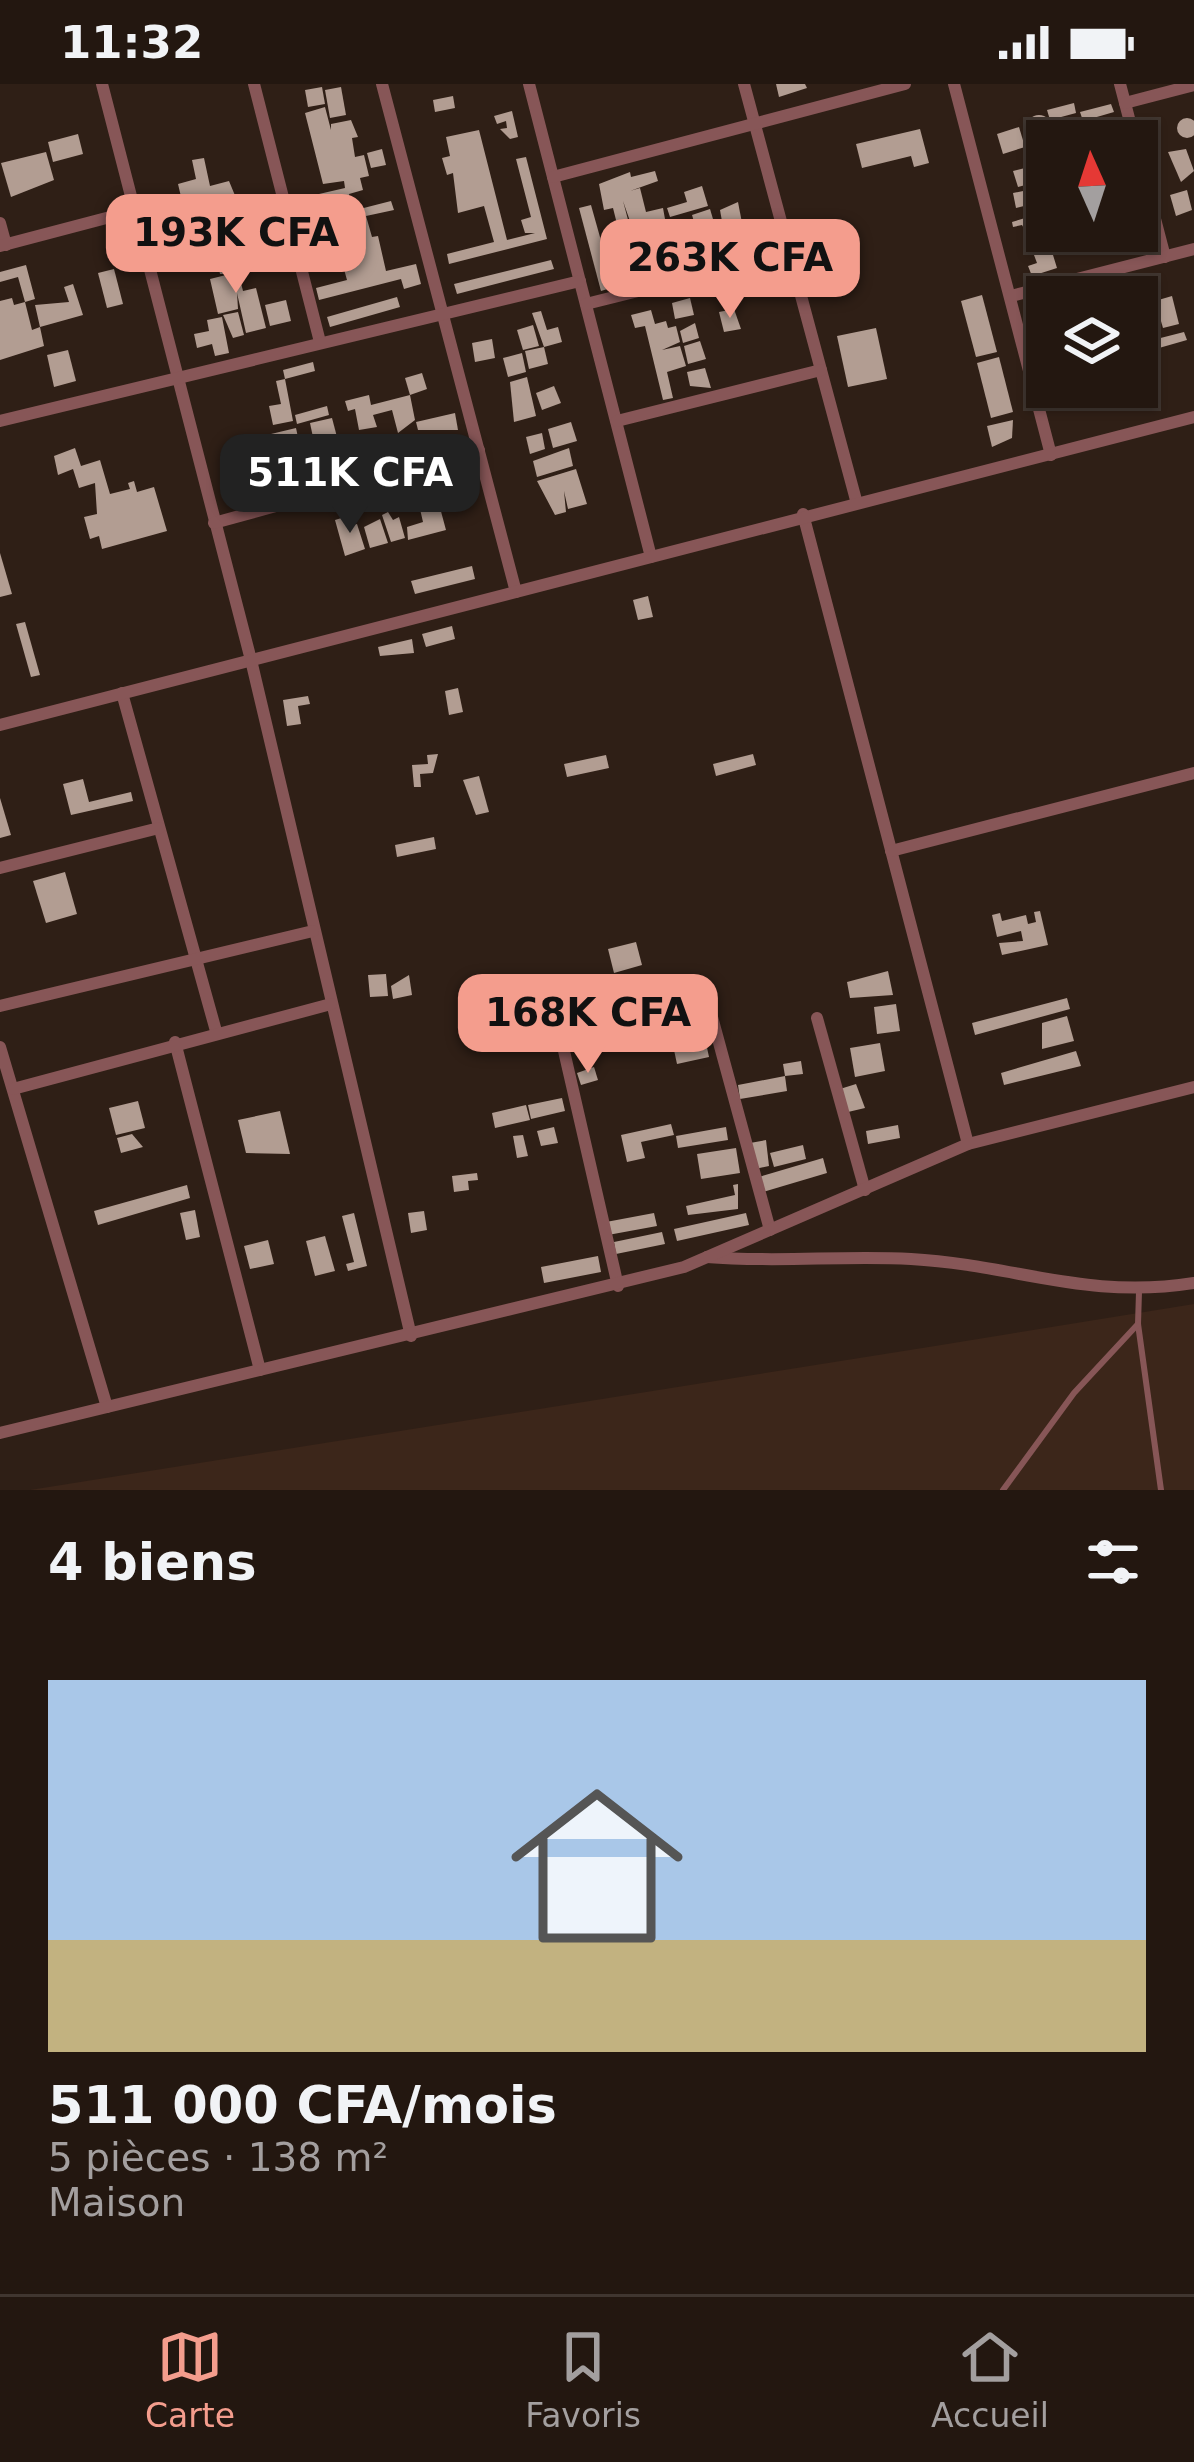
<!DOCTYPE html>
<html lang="fr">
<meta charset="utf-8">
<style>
body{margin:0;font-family:"DejaVu Sans",sans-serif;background:#2b2019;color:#f1f3f6;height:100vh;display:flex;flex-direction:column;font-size:45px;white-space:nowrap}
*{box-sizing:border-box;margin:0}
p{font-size:39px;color:#a39f9f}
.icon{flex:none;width:66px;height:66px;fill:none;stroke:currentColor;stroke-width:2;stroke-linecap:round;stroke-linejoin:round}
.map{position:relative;height:1406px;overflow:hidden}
.side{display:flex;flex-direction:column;background:#231710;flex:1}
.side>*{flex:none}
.needle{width:78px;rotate:357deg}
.controls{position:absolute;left:1026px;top:36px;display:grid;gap:24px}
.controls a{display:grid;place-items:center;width:132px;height:132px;border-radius:0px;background:#231710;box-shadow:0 3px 9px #0004,0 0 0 3px #403630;font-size:60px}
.price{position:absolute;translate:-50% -102px;padding:0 27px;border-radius:24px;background:#f49d8d;color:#111;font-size:39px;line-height:78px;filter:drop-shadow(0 3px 6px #0008)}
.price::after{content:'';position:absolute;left:50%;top:72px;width:36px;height:27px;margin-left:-18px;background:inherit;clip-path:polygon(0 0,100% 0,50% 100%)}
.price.active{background:#222;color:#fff}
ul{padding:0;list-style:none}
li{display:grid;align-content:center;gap:24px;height:636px;padding:0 48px}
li+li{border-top:3px solid #403630}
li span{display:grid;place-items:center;height:372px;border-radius:0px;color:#555}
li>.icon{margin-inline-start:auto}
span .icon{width:216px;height:216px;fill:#fffc;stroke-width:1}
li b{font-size:51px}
h2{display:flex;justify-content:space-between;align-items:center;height:144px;padding:0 48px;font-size:51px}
.status{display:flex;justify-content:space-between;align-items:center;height:84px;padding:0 60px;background:#231710;direction:ltr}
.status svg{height:33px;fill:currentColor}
.dock{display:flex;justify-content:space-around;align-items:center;height:168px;border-top:3px solid #403630;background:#231710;font-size:33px;color:#a39f9f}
.dock a{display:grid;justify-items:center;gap:6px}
.dock .active{color:#f49d8d}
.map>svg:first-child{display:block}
.built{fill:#3c261a}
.building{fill:#b29d92}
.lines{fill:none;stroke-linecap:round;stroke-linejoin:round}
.lane{stroke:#875657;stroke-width:6}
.street{stroke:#875657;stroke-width:12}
</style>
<div class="status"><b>11:32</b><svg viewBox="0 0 49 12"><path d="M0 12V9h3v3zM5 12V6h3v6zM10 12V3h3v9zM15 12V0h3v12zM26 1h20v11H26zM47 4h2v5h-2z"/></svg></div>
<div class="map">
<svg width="1194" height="1406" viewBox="0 0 1194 1406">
<rect width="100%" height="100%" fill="#2f1f16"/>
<!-- built -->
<path class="built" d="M1194,1220V1406H30L935,1262Z"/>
<!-- building -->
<g class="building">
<path d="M776,0H805L807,4L779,13Z"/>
<path d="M322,3L325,20L308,23L305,6Z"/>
<path d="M341,3L346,31L330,34L325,6Z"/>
<path d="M453,12L455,24L435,28L433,16Z"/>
<path d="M1074,19L1076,29L1050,36L1047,26Z"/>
<path d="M1111,20L1114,28L1083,37L1080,28Z"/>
<path d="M325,23L331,46V40L351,36L358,53L352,54L355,73L364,71L369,92L360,94L363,106L349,110L350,115L309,125L306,113L345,104L344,97L323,100L305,29Z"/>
<path d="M512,27L518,53L510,55L500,45L507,44L506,37L497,40L494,32Z"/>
<circle cx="1039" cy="44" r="13"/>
<circle cx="1187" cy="44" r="10"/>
<path d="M1019,43L1025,63L1003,70L997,50Z"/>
<path d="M920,45L929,79L914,83L911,72L862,84L856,60Z"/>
<path d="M479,46L507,156L535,149H525L521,136L531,133L516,75L526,73L547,155L449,180L447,170L494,158L484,122L458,129L453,89L447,91L442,74L450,72L446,53Z"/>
<path d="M78,50L83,70L53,78L48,58Z"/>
<path d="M382,65L386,81L371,84L367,69Z"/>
<path d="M1186,65L1194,87L1181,98L1168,68Z"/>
<path d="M46,68L54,96L11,113L1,79Z"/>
<path d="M204,74L210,102L229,97L241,126L220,132L212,110L182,117L178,100L196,95L192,76Z"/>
<path d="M1029,83L1033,99L1018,103L1013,87Z"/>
<path d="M655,87L658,97L630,107L640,104L646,128L663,124L665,135L632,143L623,117L631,147L668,139L678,178L667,180L669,189L662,191L653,182L661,180L659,172L645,175L643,166L636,168L643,195L633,198L625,168L616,170L613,158L621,156L613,124L604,126L599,100L630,88L631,93Z"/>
<path d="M702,102L708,122L670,133L667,124L687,118L684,108Z"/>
<path d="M1028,106L1032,120L1016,124L1013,109Z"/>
<path d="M1187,106L1192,126L1176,132L1170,111Z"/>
<path d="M391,117L394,126L366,132L372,153L378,152L386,187L416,180L421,200L404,205L401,195L319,216L316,204L347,196L337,160L355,155L351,137L336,139L331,121L346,118L348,128Z"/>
<path d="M738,118L742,139L723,143L720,126Z"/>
<path d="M591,121L614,203L601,207L579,124Z"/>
<path d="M212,124L218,145L190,152L184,131Z"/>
<path d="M710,125L716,145L698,151L692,131Z"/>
<path d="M1035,131L1045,152L1033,160L1022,141L1013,143L1012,138Z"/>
<path d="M247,142L251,162L231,167L226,147Z"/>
<path d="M272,147L277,176L273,177L268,167L258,165L256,151Z"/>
<path d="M220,152L223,169L198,174L195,158Z"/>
<path d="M1059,154L1063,169L1053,171L1057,184L1032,192L1028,182L1037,179L1034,171L1052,165L1050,157Z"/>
<path d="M228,169L239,194L232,197L240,195L243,207L256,204L266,244L246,249L237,209L238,225L218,230L210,195L230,190H220L216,172Z"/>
<path d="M551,176L554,185L457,210L454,200Z"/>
<path d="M26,181L35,215L25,218L18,193L0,198V188Z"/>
<path d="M114,185L123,220L107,224L98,189Z"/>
<path d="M73,200L83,231L40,243L35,221L69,218L64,203Z"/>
<path d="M982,211L997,268L976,273L961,217Z"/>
<path d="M1172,212L1179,240L1163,244L1155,217Z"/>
<path d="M397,213L400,223L330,243L327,233Z"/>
<path d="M12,214L14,221L25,218L32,246L40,243L44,262L0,276V217Z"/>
<path d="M690,214L694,231L675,235L672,219Z"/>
<path d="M286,216L291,237L270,242L265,221Z"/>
<path d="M734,225L741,245L724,248L719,228Z"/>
<path d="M651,226L655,240L666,237L668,244L676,242L680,258L662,266L680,262L686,282L667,288L673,314L663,316L645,242L635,244L631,231Z"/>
<path d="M541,227L547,246L558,243L562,258L544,263L532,229Z"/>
<path d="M238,228L244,251L233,254L223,231Z"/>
<path d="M222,233L229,269L215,272L212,260L197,264L194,250L209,247L207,236Z"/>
<path d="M1157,235L1161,250L1142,255L1138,240Z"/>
<path d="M695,239L699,254L683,259L680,247Z"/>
<path d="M533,241L539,262L523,266L517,246Z"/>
<path d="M876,244L887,295L848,303L837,252Z"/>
<path d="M1184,248L1187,256L1159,264L1161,271L1145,275L1141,259Z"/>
<path d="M492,255L495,274L475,278L472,259Z"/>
<path d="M700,257L706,275L688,280L684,262Z"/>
<path d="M544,263L548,280L529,285L525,267Z"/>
<path d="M68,266L76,297L54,303L47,271Z"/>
<path d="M522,269L526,288L508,293L503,274Z"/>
<path d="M999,273L1013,328L991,334L977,279Z"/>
<path d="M313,278L315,287L285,295L283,286Z"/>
<path d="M705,284L711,304L690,302L687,288Z"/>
<path d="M422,289L427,305L410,311L405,294Z"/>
<path d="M527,293L536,332L514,338L510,298Z"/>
<path d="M285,295L293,337L273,341L269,322L281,320L276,297Z"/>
<path d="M554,302L561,319L542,326L536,309Z"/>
<path d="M369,311L371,321L410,311L415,336L398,349L392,326L373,331L377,343L359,346L355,325L348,327L345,317Z"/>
<path d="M327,322L329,331L297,340L295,331Z"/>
<path d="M455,329L458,346H418L416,338Z"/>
<path d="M332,334L337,353L314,358L310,339Z"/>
<path d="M1013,336L1012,354L992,363L987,342Z"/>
<path d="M571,338L577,357L553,364L548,345Z"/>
<path d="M296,344L303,377L278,383L271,350Z"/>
<path d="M542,349L545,365L530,370L526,353Z"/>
<path d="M257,354L263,379L244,384L238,358Z"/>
<path d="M75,364L81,382L100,376L110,410L130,405L128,399L134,397L137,408L154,403L167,447L102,465L99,452L90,455L84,433L97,430L95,399L79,404L73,385L58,391L54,372Z"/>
<path d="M569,364L573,382L537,393L533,377Z"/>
<path d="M576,385L587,420L568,425L564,407L566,428L555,431L537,397Z"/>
<path d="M439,420L446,446L408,456L407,443L423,438L420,425Z"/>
<path d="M388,428L393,436L399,433L405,454L391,458L382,431Z"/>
<path d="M348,432L352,441L357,440L365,465L345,472L335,436Z"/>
<path d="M380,435L388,459L370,464L364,443Z"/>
<path d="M0,469L12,510L0,513Z"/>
<path d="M472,482L475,495L415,510L411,497Z"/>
<path d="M648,512L653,533L638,536L633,516Z"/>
<path d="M25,538L40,591L31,593L16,540Z"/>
<path d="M452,542L455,555L426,563L422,550Z"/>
<path d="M412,555L414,569L380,572L378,563Z"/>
<path d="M458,604L463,628L449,631L445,607Z"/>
<path d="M308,612L310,620L298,622L301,640L287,642L283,616Z"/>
<path d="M438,670L433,689L420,690L421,703H414L412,681L428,680L427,671Z"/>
<path d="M753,670L756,681L716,692L713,680Z"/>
<path d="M606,671L609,684L567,693L564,680Z"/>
<path d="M479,692L489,728L476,731L463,696Z"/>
<path d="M83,695L89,718L131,708L133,717L71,731L63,700Z"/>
<path d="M0,714L11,751L0,754Z"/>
<path d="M434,753L436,765L397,773L395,761Z"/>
<path d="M65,788L77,830L46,839L33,797Z"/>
<path d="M1040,827L1048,861L1002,871L999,859L1023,857L1021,847L997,853L992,831L1000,829L1002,837L1026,831L1028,840L1036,838L1034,828Z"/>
<path d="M636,858L642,881L614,889L608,865Z"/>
<path d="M888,887L893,911L850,914L847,898Z"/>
<path d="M386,890L388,912L370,913L368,891Z"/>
<path d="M409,891L412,911L393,915L391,902Z"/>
<path d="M1067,914L1070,925L975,951L972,939Z"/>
<path d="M896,920L900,947L877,950L874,923Z"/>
<path d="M1067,932L1074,957L1042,965V939Z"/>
<path d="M706,959L709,973L677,980L674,966Z"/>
<path d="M880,959L885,987L855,993L850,964Z"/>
<path d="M1076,967L1081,982L1004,1001L1001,989Z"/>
<path d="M801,977L803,990L785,992L783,980Z"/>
<path d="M594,983L598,996L581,1001L577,989Z"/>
<path d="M785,992L787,1007L740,1015L738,1001Z"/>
<path d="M856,1000L865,1024L848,1028L840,1005Z"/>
<path d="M562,1014L565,1027L531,1035L528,1021Z"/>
<path d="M138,1017L145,1044L116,1051L109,1024Z"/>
<path d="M526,1021L530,1036L495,1044L492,1029Z"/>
<path d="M280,1027L290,1070L246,1069L238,1036Z"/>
<path d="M671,1040L674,1051L641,1058L645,1074L627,1078L621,1051Z"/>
<path d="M898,1041L900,1054L868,1060L866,1047Z"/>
<path d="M554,1043L558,1059L541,1062L537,1047Z"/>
<path d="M726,1043L728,1056L678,1064L676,1052Z"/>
<path d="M132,1050L143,1063L121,1069L117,1054Z"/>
<path d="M523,1051L528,1072L517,1074L513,1052Z"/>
<path d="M766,1056L769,1082L755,1085L750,1059Z"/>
<path d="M803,1061L806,1075L774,1083L770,1069Z"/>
<path d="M736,1064L740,1089L701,1095L697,1070Z"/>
<path d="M823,1074L827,1089L763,1108L759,1093Z"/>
<path d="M477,1089L478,1096L468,1097L469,1106L454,1108L452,1092Z"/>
<path d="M738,1100V1125L688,1131L686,1122L735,1111L733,1101Z"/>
<path d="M187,1101L190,1114L98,1141L94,1127Z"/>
<path d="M195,1126L200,1153L186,1156L180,1129Z"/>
<path d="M424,1127L427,1146L411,1149L408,1129Z"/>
<path d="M354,1129L367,1182L348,1187L346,1180L354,1178L342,1132Z"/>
<path d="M654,1129L657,1142L608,1151L606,1138Z"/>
<path d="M746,1129L749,1141L677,1157L674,1145Z"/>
<path d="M662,1148L665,1160L616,1170L614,1158Z"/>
<path d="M325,1152L335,1187L315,1192L306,1157Z"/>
<path d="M268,1156L274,1180L250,1185L244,1162Z"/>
<path d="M598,1172L601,1188L544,1199L541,1183Z"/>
</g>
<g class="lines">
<!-- lane -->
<g class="lane">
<path d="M1139,1208L1138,1240L1161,1406"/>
<path d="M1003,1406L1074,1309L1138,1240"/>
</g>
<!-- street -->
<g class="street">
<path d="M102,0L251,576L411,1252"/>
<path d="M254,0L320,258"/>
<path d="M382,0L516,508"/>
<path d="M529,0L651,473"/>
<path d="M744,0L856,416"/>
<path d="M954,0L1051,371"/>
<path d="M1120,0L1135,57"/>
<path d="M1125,19L1194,1"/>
<path d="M1137,66L1165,173"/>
<path d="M553,93L905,0"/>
<path d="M0,139L6,161"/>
<path d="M0,162L133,127"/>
<path d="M1011,212L1194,165"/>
<path d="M586,220L790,169"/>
<path d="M0,337L580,197"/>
<path d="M617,337L821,286"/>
<path d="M803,430L968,1060"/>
<path d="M214,439L479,366"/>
<path d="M122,609L216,947"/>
<path d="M0,641L1194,333"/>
<path d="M891,767L1194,689"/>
<path d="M0,784L159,744"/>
<path d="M0,922L313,847"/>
<path d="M712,933L770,1146"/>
<path d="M817,934L865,1106"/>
<path d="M175,958L260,1286"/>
<path d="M0,963L107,1323"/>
<path d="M564,967L618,1202"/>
<path d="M13,1005L331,920"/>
<path d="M707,1173C776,1179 843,1171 911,1175C1016,1181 1086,1216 1194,1199"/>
<path d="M0,1349L684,1183L968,1060L1194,1003"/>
</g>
</g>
</svg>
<div class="controls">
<a><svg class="needle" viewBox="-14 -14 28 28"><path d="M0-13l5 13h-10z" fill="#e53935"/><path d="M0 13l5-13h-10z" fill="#a39f9f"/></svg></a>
<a><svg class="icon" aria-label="layers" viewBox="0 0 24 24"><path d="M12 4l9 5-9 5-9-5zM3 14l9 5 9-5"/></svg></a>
</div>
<b class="price" style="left:236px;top:212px">193K CFA</b>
<b class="price" style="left:730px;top:237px">263K CFA</b>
<b class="price active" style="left:350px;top:452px">511K CFA</b>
<b class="price" style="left:588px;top:992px">168K CFA</b>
</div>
<section class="side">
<h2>4 biens<svg class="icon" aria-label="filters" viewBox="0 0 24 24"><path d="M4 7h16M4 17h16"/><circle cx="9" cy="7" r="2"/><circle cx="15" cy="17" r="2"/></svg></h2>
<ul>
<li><span style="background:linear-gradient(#a9c7e8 70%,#c2b280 0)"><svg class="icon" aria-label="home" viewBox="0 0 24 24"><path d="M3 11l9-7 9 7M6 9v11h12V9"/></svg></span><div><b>511 000 CFA/mois</b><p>5 pièces · 138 m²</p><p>Maison</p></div></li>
</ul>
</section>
<nav class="dock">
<a class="active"><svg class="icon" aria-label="map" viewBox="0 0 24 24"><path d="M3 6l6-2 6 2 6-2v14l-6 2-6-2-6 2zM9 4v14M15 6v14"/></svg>Carte</a>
<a><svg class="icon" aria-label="saved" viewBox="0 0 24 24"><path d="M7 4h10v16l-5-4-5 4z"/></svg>Favoris</a>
<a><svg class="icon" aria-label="home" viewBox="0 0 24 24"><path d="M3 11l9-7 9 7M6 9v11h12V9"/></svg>Accueil</a>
</nav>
